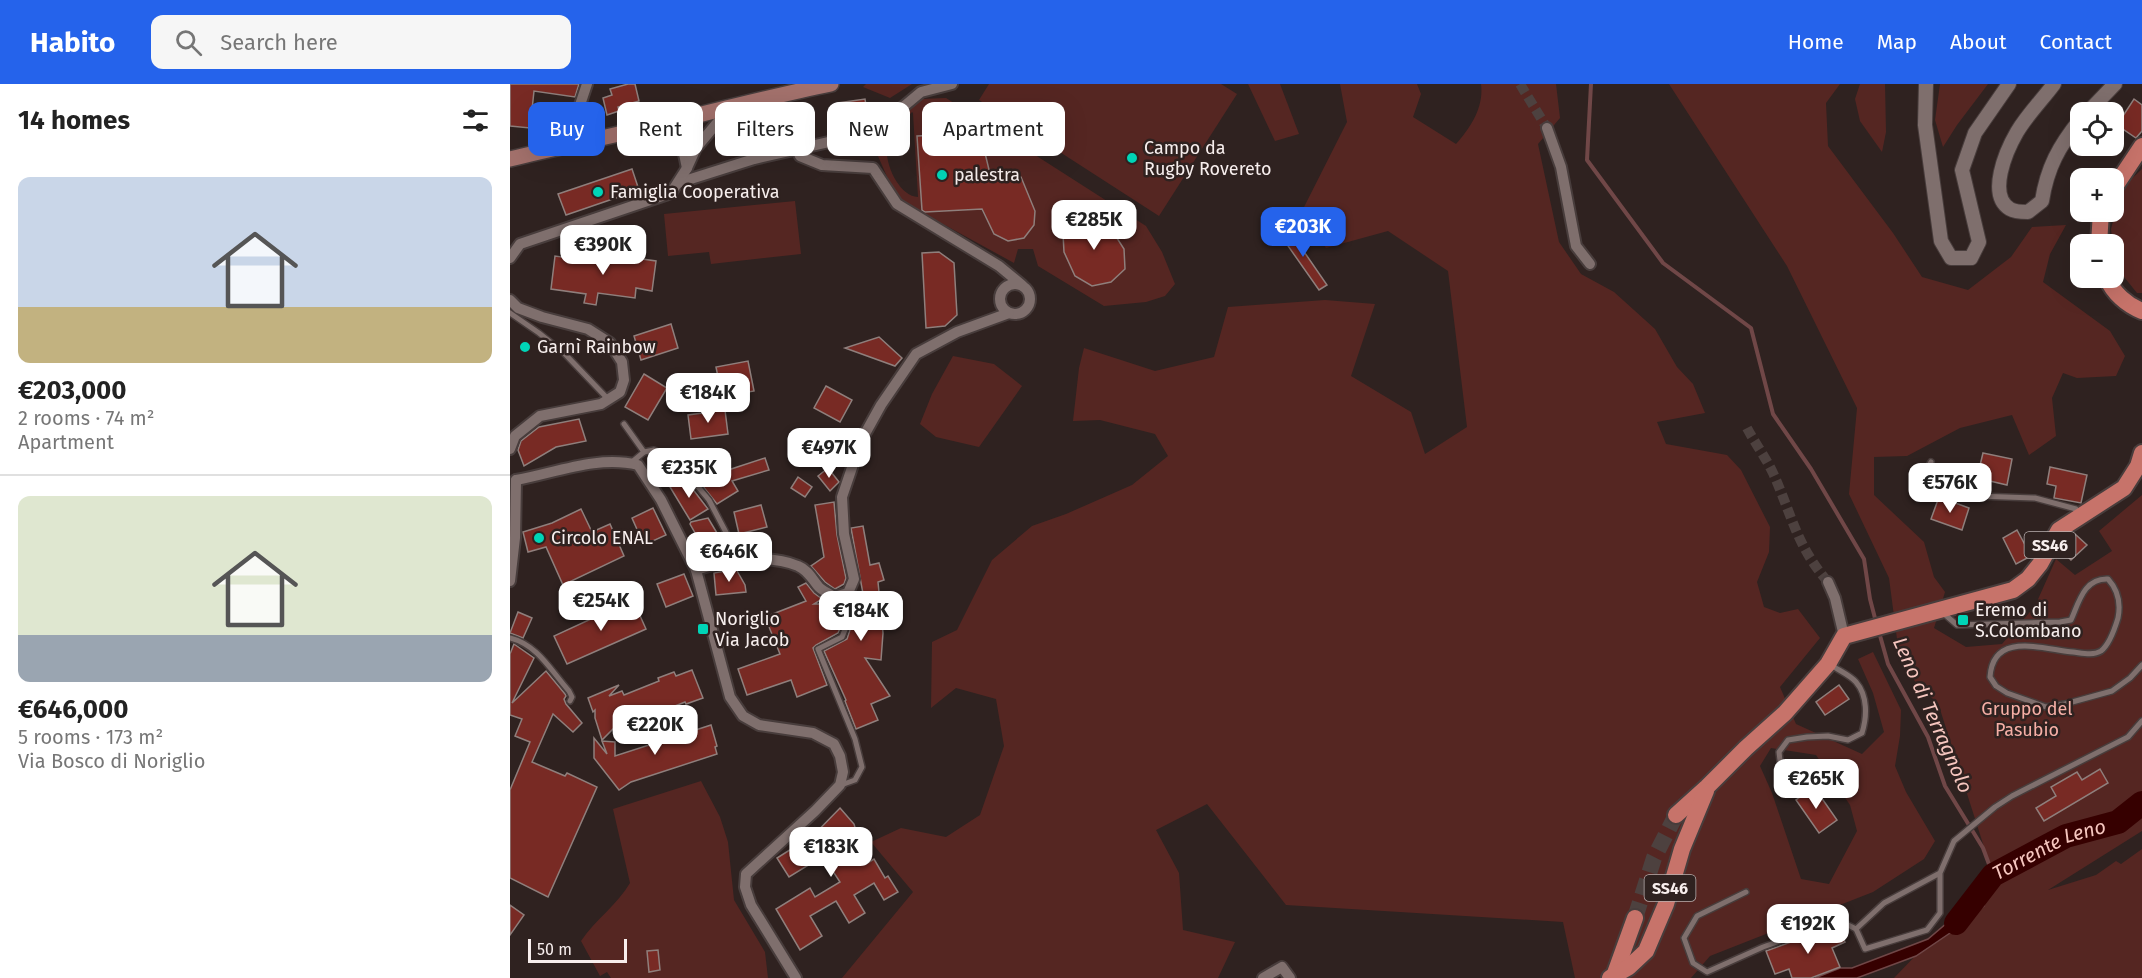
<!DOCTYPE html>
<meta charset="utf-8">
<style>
body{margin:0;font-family:"Fira Sans",sans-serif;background:#f6f6f6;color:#222;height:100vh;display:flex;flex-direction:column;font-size:22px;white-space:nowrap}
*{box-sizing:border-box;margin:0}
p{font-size:20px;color:#767676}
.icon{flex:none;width:33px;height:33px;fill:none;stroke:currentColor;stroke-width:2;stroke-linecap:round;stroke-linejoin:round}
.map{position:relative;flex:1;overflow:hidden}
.sheet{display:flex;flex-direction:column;background:#fff;width:510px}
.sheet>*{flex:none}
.banner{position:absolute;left:18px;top:18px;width:570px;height:54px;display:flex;gap:12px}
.controls{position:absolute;left:1560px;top:18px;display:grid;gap:12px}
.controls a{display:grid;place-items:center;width:54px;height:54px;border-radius:12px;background:#fff;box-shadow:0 6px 24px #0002;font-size:30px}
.scale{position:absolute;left:18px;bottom:15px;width:99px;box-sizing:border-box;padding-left:6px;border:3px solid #f7eeed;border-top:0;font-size:16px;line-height:21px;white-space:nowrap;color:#f7eeed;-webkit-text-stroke:4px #2f2220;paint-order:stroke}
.price{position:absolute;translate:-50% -51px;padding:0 14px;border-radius:12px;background:#fff;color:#222;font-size:20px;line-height:39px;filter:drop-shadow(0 2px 3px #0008)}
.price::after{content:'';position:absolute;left:50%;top:36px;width:18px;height:14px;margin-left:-9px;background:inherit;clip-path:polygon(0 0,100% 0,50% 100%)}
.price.selected{background:#2563eb;color:#fff}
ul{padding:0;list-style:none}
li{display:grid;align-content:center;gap:12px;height:318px;padding:0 18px}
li+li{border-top:2px solid #e0e0e0}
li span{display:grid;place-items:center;height:186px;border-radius:12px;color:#555}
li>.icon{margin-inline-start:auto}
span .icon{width:108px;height:108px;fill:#fffc;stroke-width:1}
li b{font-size:26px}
h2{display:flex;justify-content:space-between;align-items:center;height:72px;padding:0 18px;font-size:26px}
.pill{padding:0 21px;border-radius:12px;background:#fff;box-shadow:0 6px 24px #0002;font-size:21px;line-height:54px}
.pill.selected{background:#2563eb;color:#fff}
header{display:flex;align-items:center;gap:36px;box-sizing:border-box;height:84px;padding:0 30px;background:#2563eb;color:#fff}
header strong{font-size:28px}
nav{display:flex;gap:33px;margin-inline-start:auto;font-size:21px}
.search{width:420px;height:54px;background:#f6f6f6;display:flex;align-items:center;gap:15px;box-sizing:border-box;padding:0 21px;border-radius:12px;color:#767676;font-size:22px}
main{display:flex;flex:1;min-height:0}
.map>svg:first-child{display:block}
.green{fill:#552622;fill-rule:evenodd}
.water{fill:#360000;stroke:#704747;stroke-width:1.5}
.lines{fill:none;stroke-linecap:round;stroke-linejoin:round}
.stream{stroke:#704747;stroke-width:4}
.river{stroke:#360000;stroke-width:24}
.building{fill:#782a24;stroke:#8f7f7c;stroke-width:1.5}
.minor-tunnel{stroke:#4d413f;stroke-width:10;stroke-dasharray:10 5;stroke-linecap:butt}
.primary-tunnel{stroke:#4d413f;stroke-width:16;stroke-dasharray:16 8;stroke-linecap:butt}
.service-casing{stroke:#483d3c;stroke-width:8}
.minor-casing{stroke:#483d3c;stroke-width:14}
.tertiary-casing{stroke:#483d3c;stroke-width:16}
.secondary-casing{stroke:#483d3c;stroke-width:18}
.primary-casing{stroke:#483d3c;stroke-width:20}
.service{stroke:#7f6f6d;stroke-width:5}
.minor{stroke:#7f6f6d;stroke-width:10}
.tertiary{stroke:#7f6f6d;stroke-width:14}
.secondary{stroke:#a3716c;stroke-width:15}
.primary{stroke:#c7736a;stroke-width:16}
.poi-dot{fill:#00d5b7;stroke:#2f2220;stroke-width:2}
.labels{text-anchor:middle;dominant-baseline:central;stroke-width:5;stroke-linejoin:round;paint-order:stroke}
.shield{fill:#2f2220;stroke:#bbb1b0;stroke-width:1.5}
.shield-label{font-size:16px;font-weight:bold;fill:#f7eeed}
.poi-label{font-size:18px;fill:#f7eeed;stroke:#2f2220;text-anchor:start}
.park-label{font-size:18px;fill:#f6afa6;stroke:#2f2220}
.water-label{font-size:20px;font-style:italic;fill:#f6c6bf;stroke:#2f2220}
</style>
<header>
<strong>Habito</strong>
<div class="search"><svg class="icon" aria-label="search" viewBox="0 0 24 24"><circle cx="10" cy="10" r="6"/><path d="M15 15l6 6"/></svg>Search here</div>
<nav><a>Home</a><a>Map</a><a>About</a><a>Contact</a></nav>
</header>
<main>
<section class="sheet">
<h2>14 homes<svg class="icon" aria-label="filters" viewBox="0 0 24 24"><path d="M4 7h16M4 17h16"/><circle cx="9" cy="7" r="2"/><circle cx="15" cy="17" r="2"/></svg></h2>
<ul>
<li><span style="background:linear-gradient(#c9d6e8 70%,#c2b280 0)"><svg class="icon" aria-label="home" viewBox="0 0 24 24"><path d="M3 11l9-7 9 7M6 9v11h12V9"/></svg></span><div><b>€203,000</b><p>2 rooms · 74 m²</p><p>Apartment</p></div></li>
<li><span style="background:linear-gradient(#dfe7d0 75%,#9aa5b1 0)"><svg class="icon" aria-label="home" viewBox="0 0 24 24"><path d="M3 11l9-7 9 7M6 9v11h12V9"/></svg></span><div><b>€646,000</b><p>5 rooms · 173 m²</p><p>Via Bosco di Noriglio</p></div></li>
</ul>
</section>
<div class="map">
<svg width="1632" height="894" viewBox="0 0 1632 894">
<rect width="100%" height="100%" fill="#2f2220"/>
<!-- green -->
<g class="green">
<path d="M356,0H402L380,14L353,3Z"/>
<path d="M479,0H711L727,10L649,132L469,16Z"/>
<path d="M738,0H770L789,50L765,57Z"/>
<path d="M830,0H907L911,10L903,33L946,60C961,43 974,23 971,0H1046L1050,34L1028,60L1049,158L1071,190L1104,208L1145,245L1167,283L1183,300L1195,329L1147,338L1156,360L1217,371L1231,386L1260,443L1259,468L1247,498L1254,523L1270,529L1288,525L1310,554L1270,603L1286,640L1352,670L1374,648L1363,609L1348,575L1363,568L1391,626L1390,652L1385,682L1396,708L1425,757L1414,775L1363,808L1200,872L1181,894H1065L1053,838L776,821L697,720L646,746L669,789L673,846L725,858L708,894H332L403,808L361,758L391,744L436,753L470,731L494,662L486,615L446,604L421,624L422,558L447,546L482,476L522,442L556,430L622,401L658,372L645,350L590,336L563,337L569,284L574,264L645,287L704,273L718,223L815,216L865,220L841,292L901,328L915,370L957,343L938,187L878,147L816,164L791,129L837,38ZM1261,664L1306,671L1340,721L1347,747L1319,800L1291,795L1262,709L1250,682Z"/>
<path d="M1159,0H1330L1316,19L1318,62L1383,149L1412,193L1458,206L1501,173L1522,143L1556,141L1540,170L1533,198L1600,247L1615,272L1606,292L1567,294L1553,289L1542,314L1546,352L1519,371L1502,331L1450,344L1397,372L1364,373V411L1414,458L1424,493L1435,508L1424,544L1456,563L1492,560L1525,522L1546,475L1565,491L1602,467L1589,447L1632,411V747L1538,806L1586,791L1606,777L1611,780L1632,765V894H1384L1483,791L1428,619L1411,605L1390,578L1379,494L1339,410L1347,324L1277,182Z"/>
<path d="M1350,0H1375L1376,48L1372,68L1350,37L1345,15Z"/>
<path d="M1430,0H1478L1447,41L1433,63L1425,36Z"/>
<path d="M436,14L636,142L652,168L665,200L655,212L636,218L594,222L528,182L523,165H508L504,179L391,117L382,104L364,63L367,54L411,15ZM402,28L403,29L408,113C387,113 369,69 380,53C385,44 395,36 402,28ZM452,50L453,57L475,69L480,90L514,154L498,157L484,150L471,125L412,128L407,53ZM582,132L598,140L614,165L615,185L601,198L582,202L565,192L554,168L553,150L565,136Z"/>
<path d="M1632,85V209H1627L1606,183L1601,145L1612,104Z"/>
<path d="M285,117L291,170L201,180L199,168L158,172L154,130Z"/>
<path d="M443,272L484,280L512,302L469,363L426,353L410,340L422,310Z"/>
<path d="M191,697L210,733L218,758L224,816L255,868L258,894H101L97,888L90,892L71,857C86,835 108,820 120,799L103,725ZM147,866L150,886L139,888L137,868Z"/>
</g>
<!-- water -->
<path class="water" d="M1461,807L1474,822L1443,847L1406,872L1347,894H1305L1330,884H1342L1418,855L1438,838Z"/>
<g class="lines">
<!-- stream -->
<g class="stream">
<path d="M1081,0L1077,76L1153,179L1241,244L1263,330L1301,385L1354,475L1360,515L1366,538"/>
<path d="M1369,548L1378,580L1418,653L1435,702L1473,764L1483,791"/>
</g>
<!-- river -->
<path class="river" id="s1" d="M1446,839L1483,791L1556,752L1608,738L1632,719"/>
</g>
<!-- building -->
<g class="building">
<path d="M0,0H69L65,13L24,7L20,44L0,42Z"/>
<path d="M118,0H125L129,17L108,23L109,27L97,31L93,14L102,11L100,5Z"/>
<path d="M355,15L359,41L332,46L328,19Z"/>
<path d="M1624,15L1632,21V47L1626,54L1607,41Z"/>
<path d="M452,50L453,57L475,69L480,90L496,88L511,93L525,127L524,141L514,154L498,157L484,150L472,125L415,128L412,126L407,52Z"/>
<path d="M122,85L129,106L56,131L48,110Z"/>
<path d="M582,132L598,140L614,165L615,185L601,198L582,202L565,192L554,168L553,150L565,136Z"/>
<path d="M777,143L817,201L809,206L769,149Z"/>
<path d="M429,168L444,179L447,231L435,242L416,244L412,169Z"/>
<path d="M89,169L146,177L142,207L126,204L125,214L88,209L86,221L74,219L76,210L41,205L45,172L88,178Z"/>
<path d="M161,240L168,264L131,276L124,252Z"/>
<path d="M369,253L392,274L385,282L335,264Z"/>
<path d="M238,277L244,307L212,313L206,283Z"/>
<path d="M134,290L157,304L138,336L115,323Z"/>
<path d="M316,302L342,316L330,338L304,324Z"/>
<path d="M215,326L218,350L181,355L178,331Z"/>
<path d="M69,335L76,357L46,363L14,382L8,366L11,357L29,343Z"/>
<path d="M205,366L218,386L255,374L259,386L222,397L228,407L207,420L183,390L185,389L180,382Z"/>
<path d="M1473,369L1502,375L1497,401L1467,394Z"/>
<path d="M1540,383L1577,391L1571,419L1544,414L1546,402L1537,400Z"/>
<path d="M318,384L329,398L320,407L308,392Z"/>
<path d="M288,393L302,403L295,413L281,404Z"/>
<path d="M175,395L198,425L180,436L160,403Z"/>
<path d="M1429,413L1459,424L1452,446L1421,435Z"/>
<path d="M324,418L327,451L336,494L334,500L325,505L315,498L301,482L314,473L305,421Z"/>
<path d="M251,421L257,443L229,450L224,428Z"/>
<path d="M143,424L156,451L134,461L122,434Z"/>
<path d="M71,425L82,448L100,440L114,472L53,501L36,463L18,468L13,448L42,439Z"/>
<path d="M198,434L210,454L193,463L180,440L181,438Z"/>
<path d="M353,442L360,481L369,479L374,496L368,498L373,549L371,576L355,574L380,612L361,620L368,636L346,645L335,617L336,616L314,567L337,555L341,543L338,517L354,515L341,444Z"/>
<path d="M1507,446L1521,472L1506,480L1493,454Z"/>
<path d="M1565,450L1577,461L1561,476L1550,465Z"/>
<path d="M226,485L235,501L236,508L206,511L204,489Z"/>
<path d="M174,490L183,512L156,523L147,500Z"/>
<path d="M296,499L304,509L312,515L304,520H328L331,542L328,549L306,561L303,564L317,601L287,613L281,596L237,611L228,585L270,570L255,533L296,517L288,503Z"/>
<path d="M122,514L136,545L57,580L44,552L94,529V528Z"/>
<path d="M8,528L22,534L13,554L0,549Z"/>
<path d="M4,560L24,574L2,619L36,587L55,610L56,612L54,615L56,620L72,639L63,648L43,630L22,678L55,692L57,689L87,703L38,813L0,794V706L20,658L5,652L12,635L0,631V570Z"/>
<path d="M182,586L193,614L176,620L175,618L125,638L124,634L108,640L92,656L85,634V626L83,628L78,614L109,601L99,612L112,607L114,611L149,597L148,594L164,588L166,592Z"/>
<path d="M1329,601L1339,615L1315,631L1306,618Z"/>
<path d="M201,641L207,662L205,663L207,670L121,698L109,706L84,674V654L97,670L92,657L105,658V672Z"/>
<path d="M1590,685L1598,699L1534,737L1526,724L1546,712L1541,703L1567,688L1572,696Z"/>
<path d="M1304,703L1327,736L1309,749L1286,716Z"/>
<path d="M330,724L344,740L356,780L364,775L375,794L378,792L388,808L374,816L364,799L344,811L355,829L339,839L326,817L300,832L312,852L290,866L266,825L300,804L305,813L330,798L313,772L279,793L267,774L286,762L289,766Z"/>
<path d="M0,821L14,831L0,851Z"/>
<path d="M1328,841L1335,858L1322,864L1330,883L1301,894H1282L1279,885L1265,890L1256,867Z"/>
<path d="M148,866L150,886L139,888L137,867Z"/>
</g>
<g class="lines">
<!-- minor-tunnel -->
<g class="minor-tunnel">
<path d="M1010,0L1037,44"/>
<path d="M1237,344C1245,359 1256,374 1263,389C1282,431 1286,461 1318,498"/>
</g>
<!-- primary-tunnel -->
<path class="primary-tunnel" d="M1125,834L1144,774L1166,731"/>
<!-- service casing -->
<g class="service-casing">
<g id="service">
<path d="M0,229L29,249L54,269L98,315"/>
<path d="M114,340L134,368L122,378"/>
<path d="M134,368L144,366L169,380L199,416L230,475"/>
<path d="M1421,378L1418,383L1420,389L1425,394L1467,412L1525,414L1566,425L1571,430"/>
<path d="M1432,528L1447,541L1550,538L1561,536C1569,518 1574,494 1598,495C1608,506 1611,519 1608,534C1605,544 1600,560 1591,567C1583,572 1572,569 1563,568C1532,565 1483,547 1480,593L1486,602L1497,609L1536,623L1555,620L1602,607L1620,594L1632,581"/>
<path d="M0,554C28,561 41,587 59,607L62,613L60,617"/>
<path d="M331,701L345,696L352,683L345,655L308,565L332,553L336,543L332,511"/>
<path d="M1284,705L1271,685L1269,668L1278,656L1297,653L1318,652L1338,656L1352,649C1357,633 1358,612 1346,598C1340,591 1328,586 1321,581"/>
<path d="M1430,789V829L1417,846L1355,865L1346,845L1374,819L1430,789L1444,757L1485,723L1502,712L1618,653L1632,637"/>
<path d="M1236,808L1187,832L1174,854L1183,879L1197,888L1253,863L1328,836L1346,845"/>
</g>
</g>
<!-- minor casing -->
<g class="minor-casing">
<g id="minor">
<path d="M171,35L180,50L186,64"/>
<path d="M147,42C174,51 171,58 177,84"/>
<path d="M1037,44L1051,83L1066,162L1080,180"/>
<path d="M57,60L77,0"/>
<path d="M287,65L290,72L312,81L363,84L387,120L489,182L512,201"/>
<path d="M168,99L244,75L363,48L411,8L442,0"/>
<path d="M0,174L10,160L161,109L177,84L186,64L207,39L228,25"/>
<circle cx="505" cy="215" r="15"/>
<path d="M0,216L8,224L32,233L78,245L100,259L112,278L114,296L110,308L91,320L30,332L5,352L0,365"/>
<path d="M6,396C45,389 88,371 128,381L151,416L186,486L220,613L233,632L249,641L303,649L324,660L330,672L333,688L330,701L305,727L236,790L235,803L241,821L286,894"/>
<path d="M186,486C214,476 260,470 288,482C298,486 302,495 308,502C312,507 319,509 324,513L338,509L344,495L334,450L332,413L351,357L371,321L406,270L447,248L499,229"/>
<path d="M0,497L5,454L6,396"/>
<path d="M1318,498L1325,514L1334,552"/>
<path d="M753,894L772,883L780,894"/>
</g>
</g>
<!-- tertiary casing -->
<g class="tertiary-casing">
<g id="tertiary">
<path d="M1416,0L1415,41L1431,157L1441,174H1461L1469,158L1452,86L1465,49L1499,0"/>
<path d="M1544,0C1532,16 1517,31 1507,48C1496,67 1477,111 1500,125C1505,128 1513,128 1518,128L1532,117C1537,84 1549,62 1570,36"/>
<path d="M1578,28L1605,0"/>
</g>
</g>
<!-- secondary casing -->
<g class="secondary-casing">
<path id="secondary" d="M0,75C49,63 98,53 147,41C205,27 263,12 321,0"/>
</g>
<!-- primary casing -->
<g class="primary-casing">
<g id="primary">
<path d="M1604,104L1632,62"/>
<path d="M1589,160L1591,128"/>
<path d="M1597,194C1603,209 1617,221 1632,227"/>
<path d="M1166,731L1197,703L1236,664L1275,629L1318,580L1334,552L1503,506L1518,495L1530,480L1549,446L1614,404L1628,382L1632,369"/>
<path d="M1104,892L1125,834"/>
<path d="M1100,894L1119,883L1136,867L1156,820L1172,765L1196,707"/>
</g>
</g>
<!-- service -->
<use href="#service" class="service"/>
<!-- minor -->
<use href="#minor" class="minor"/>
<!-- tertiary -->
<use href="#tertiary" class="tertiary"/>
<!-- secondary -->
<use href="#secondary" class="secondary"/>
<!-- primary -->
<use href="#primary" class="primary"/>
</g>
<!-- markers -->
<g class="poi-dot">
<circle cx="622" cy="74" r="6"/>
<circle cx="432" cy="91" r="6"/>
<circle cx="88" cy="108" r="6"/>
<circle cx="15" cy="263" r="6"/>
<circle cx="29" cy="454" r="6"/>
<rect x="1447" y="530" width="12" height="12" rx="3"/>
<rect x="187" y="539" width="12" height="12" rx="3"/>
</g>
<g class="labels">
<!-- shield labels -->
<g class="shield">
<rect x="1514.5" y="448" width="51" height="26" rx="4.5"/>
<rect x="1134.5" y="791" width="51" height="26" rx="4.5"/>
</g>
<g class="shield-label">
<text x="1540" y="461">SS46</text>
<text x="1160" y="804">SS46</text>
</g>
<!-- poi labels -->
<g class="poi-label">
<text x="634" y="64">Campo da<tspan x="634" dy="21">Rugby Rovereto</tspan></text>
<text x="444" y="91">palestra</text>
<text x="100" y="108">Famiglia Cooperativa</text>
<text x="27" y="263">Garnì Rainbow</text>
<text x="41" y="454">Circolo ENAL</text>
<text x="1465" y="526">Eremo di<tspan x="1465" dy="21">S.Colombano</tspan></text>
<text x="205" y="535">Noriglio<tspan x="205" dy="21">Via Jacob</tspan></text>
</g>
<!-- park labels -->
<g class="park-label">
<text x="1517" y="625">Gruppo del<tspan x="1517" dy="21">Pasubio</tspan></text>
</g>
<!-- water labels -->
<g class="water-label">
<text transform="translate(1423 631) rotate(66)">Leno di Terragnolo</text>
<text stroke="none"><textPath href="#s1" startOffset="123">Torrente Leno</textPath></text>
</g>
</g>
</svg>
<div class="controls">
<a><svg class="icon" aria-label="locate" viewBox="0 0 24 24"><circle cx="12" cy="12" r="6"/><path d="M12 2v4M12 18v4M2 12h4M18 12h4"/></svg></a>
<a>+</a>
<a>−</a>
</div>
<div class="scale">50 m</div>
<b class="price" style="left:584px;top:167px">€285K</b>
<b class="price selected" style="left:793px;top:174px">€203K</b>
<b class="price" style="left:93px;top:192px">€390K</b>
<b class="price" style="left:198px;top:340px">€184K</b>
<b class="price" style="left:319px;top:395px">€497K</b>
<b class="price" style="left:179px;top:415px">€235K</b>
<b class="price" style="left:1440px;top:430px">€576K</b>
<b class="price" style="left:219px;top:499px">€646K</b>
<b class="price" style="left:91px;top:548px">€254K</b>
<b class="price" style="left:351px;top:558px">€184K</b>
<b class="price" style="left:145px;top:672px">€220K</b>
<b class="price" style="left:1306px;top:726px">€265K</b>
<b class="price" style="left:321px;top:794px">€183K</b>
<b class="price" style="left:1298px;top:871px">€192K</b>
<div class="banner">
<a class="pill selected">Buy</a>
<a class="pill">Rent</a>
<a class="pill">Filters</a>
<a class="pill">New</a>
<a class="pill">Apartment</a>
</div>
</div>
</main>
